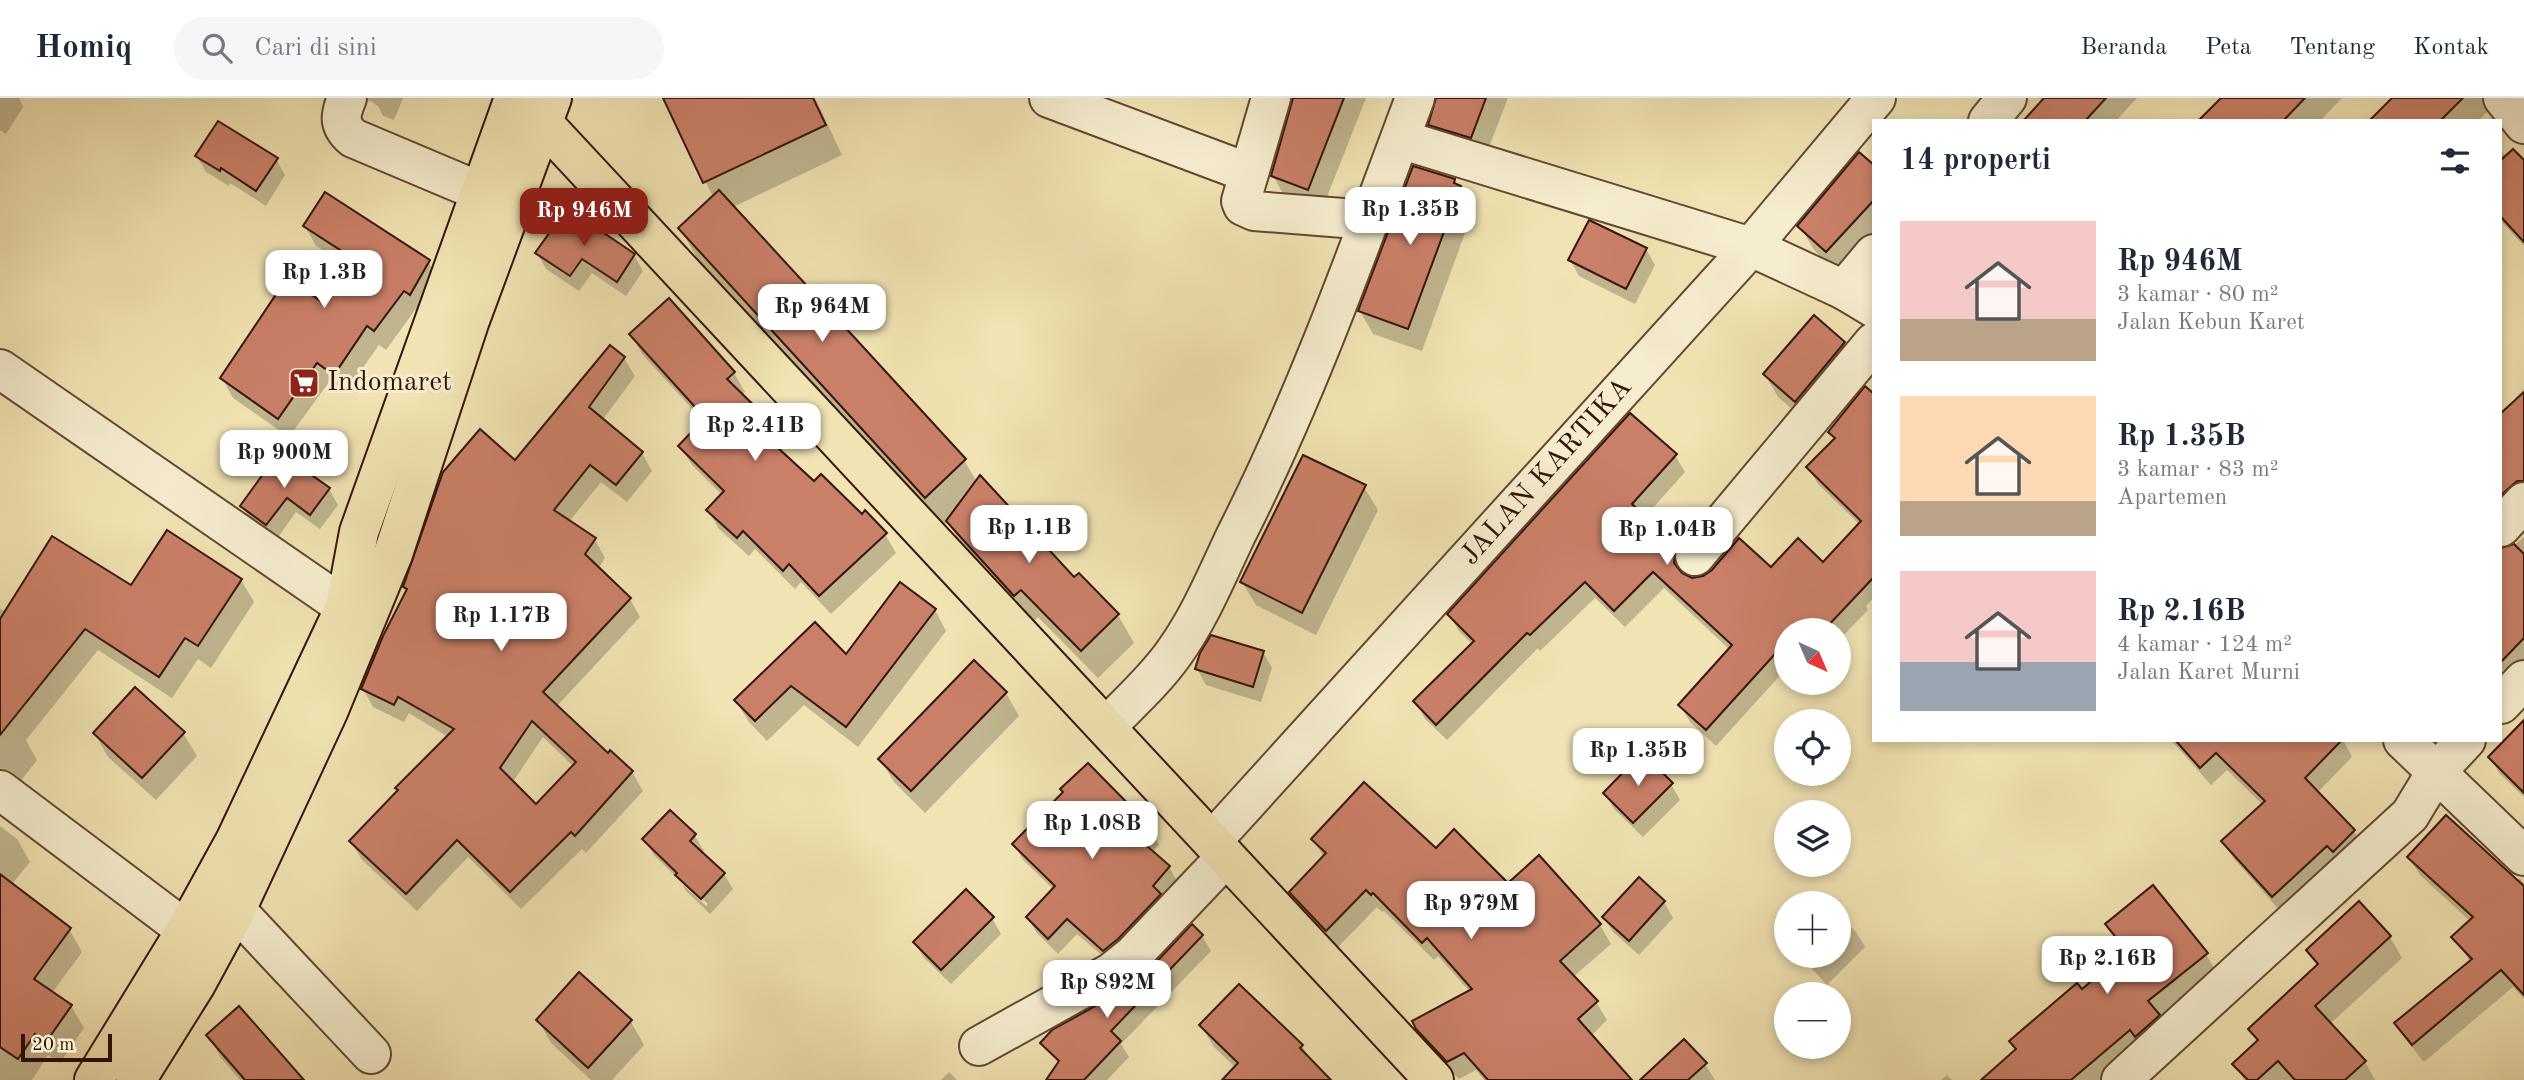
<!DOCTYPE html>
<html lang="id">
<meta charset="utf-8">
<style>
body{margin:0;font-family:"Old Standard TT",serif;background:#f6f6f7;color:#1f2937;height:100vh;display:flex;flex-direction:column;font-size:26px;white-space:nowrap}
*{box-sizing:border-box;margin:0}
p{font-size:23px;color:#747a83}
.icon{flex:none;width:38px;height:38px;fill:none;stroke:currentColor;stroke-width:2;stroke-linecap:round;stroke-linejoin:round}
.map{position:relative;flex:1;overflow:hidden}
.side{position:absolute;left:1872px;top:21px;width:630px;height:623px;display:flex;flex-direction:column;background:#fff;border-radius:0px;box-shadow:0 4px 10px #0003}
.side>*{flex:none}
.needle{width:46px;rotate:136deg}
.fabs{position:absolute;left:1774px;top:520px;display:grid;gap:14px}
.fabs a{display:grid;place-items:center;width:77px;height:77px;border-radius:50%;background:#fff;box-shadow:0 4px 10px #0003;font-size:35px}
.scale{position:absolute;left:21px;bottom:18px;width:91px;box-sizing:border-box;padding-left:7px;border:4px solid #331507;border-top:0;font-size:19px;line-height:24px;white-space:nowrap;color:#331507;-webkit-text-stroke:5px #f6edce;paint-order:stroke}
.price{position:absolute;translate:-50% -60px;padding:0 16px;border-radius:14px;background:#fff;color:#222;font-size:23px;line-height:46px;filter:drop-shadow(0 2px 4px #0008)}
.price::after{content:'';position:absolute;left:50%;top:42px;width:21px;height:16px;margin-left:-10px;background:inherit;clip-path:polygon(0 0,100% 0,50% 100%)}
.price.selected{background:#8f2418;color:#fff}
ul{padding:0;list-style:none}
li{display:flex;align-items:center;gap:21px;height:175px;padding:0 28px}
li span{display:grid;place-items:center;flex:none;width:196px;height:140px;border-radius:0px;color:#555}
li>.icon{margin-inline-start:auto}
span .icon{width:84px;height:84px;fill:#fffc;stroke-width:1}
li b{font-size:30px}
h2{display:flex;justify-content:space-between;align-items:center;height:84px;padding:0 28px;font-size:30px}
header{display:flex;align-items:center;gap:42px;box-sizing:border-box;height:98px;padding:0 35px;background:#fff;border-bottom:2px solid #e0e1e3}
header strong{font-size:33px}
nav{display:flex;gap:38px;margin-inline-start:auto;font-size:24px}
.search{width:490px;height:63px;background:#f6f6f7;display:flex;align-items:center;gap:18px;box-sizing:border-box;padding:0 24px;border-radius:38px;color:#747a83;font-size:26px}
.map>svg:first-child{display:block}
.shadow{fill:#0003;fill-rule:evenodd}
.building{fill:#ca7f68;stroke:#331507;stroke-width:2;fill-rule:evenodd}
.lines{fill:none;stroke-linecap:round;stroke-linejoin:round}
.minor-casing{stroke:#624832;stroke-width:42}
.major-casing{stroke:#331507;stroke-width:42}
.highway-casing{stroke:#331507;stroke-width:42}
.minor{stroke:#f6edce;stroke-width:38}
.major{stroke:#f1e3b3;stroke-width:38}
.highway{stroke:#f1e3b3;stroke-width:38}
.labels{text-anchor:middle;dominant-baseline:central;stroke-width:6;stroke-linejoin:round;paint-order:stroke}
.poi-label{font-size:28px;fill:#331507;stroke:#f6edce;text-anchor:start}
.street-label{font-size:28px;fill:#331507;stroke:#f6edce}
</style>
<header>
<strong>Homiq</strong>
<div class="search"><svg class="icon" aria-label="search" viewBox="0 0 24 24"><circle cx="10" cy="10" r="6"/><path d="M15 15l6 6"/></svg>Cari di sini</div>
<nav><a>Beranda</a><a>Peta</a><a>Tentang</a><a>Kontak</a></nav>
</header>
<div class="map">
<svg width="2524" height="982" viewBox="0 0 2524 982">
<rect width="100%" height="100%" fill="#f1e3b3"/>
<filter id="stains"><feTurbulence type="fractalNoise" baseFrequency=".00286" numOctaves="4"/><feColorMatrix values="0 0 0 0 .2 0 0 0 0 .09 0 0 0 0 .02 0 0 0 .5 -.17"/></filter>
<radialGradient id="worn" r=".72"><stop offset=".6" stop-color="#630" stop-opacity="0"/><stop offset="1" stop-color="#630" stop-opacity=".3"/></radialGradient>
<!-- shadow -->
<g class="shadow">
<path d="M0,0H19L23,9L6,36L0,32Z"/>
<path d="M339,0H403L394,22L383,18L378,8L370,3Z"/>
<path d="M665,0H815L842,57L733,109L964,362L977,384L1074,482L1118,517L1134,545L1098,580L1038,519L1032,525L964,452L948,423L943,428L697,160L680,130L713,99Z"/>
<path d="M1295,0H1366L1321,114L1286,101L1273,78Z"/>
<path d="M1438,0H1508L1484,62L1444,50L1430,27Z"/>
<path d="M2039,0H2137L2116,23H2025L2043,4Z"/>
<path d="M2223,0H2342L2320,23H2200Z"/>
<path d="M2394,0H2501L2478,23H2371Z"/>
<path d="M2501,53L2506,59L2524,65V148L2501,123Z"/>
<path d="M1860,56L1874,70V165L1841,178L1814,152L1800,128Z"/>
<path d="M197,58L276,61L285,77L266,108L230,85L229,88L206,74Z"/>
<path d="M1454,82L1473,113L1422,253L1373,236L1360,213Z"/>
<path d="M305,128L428,163L440,183L422,215L415,212L386,252L379,247L345,295L329,284L289,339L233,300L222,280L323,206L350,169L316,148Z"/>
<path d="M1646,151L1655,167L1635,206L1579,178L1570,162Z"/>
<path d="M537,155L634,157L643,173L626,198L592,175L579,193L546,171Z"/>
<path d="M1815,220L1844,245L1857,269L1809,326L1778,299L1765,276Z"/>
<path d="M631,236L734,275L745,294L741,297L774,329L785,348L780,353L814,385L885,436L896,455L831,516L801,484L795,491L755,451L749,458L719,431L708,412L722,397L692,367L680,348L704,324L642,256Z"/>
<path d="M624,260L635,278L602,323L642,355L652,373L627,404L601,384L569,424L595,442L605,460L598,471L630,501L640,519L556,609L608,657L611,655L632,674L643,693L586,755L582,751L521,811L468,759L417,813L362,762L351,744L448,639L409,615L404,624L373,609L363,591L407,493L405,489L515,365ZM543,639L574,669L536,709L512,685Z"/>
<path d="M1866,291L1874,298V499L1866,508L1868,512L1839,542V532H1787V573L1785,572L1716,648L1690,624L1680,607L1730,552L1664,490L1625,529L1595,500L1540,553L1538,550L1447,642L1425,621L1416,604L1473,547L1459,533L1449,517L1675,357L1685,374L1644,420L1674,450L1684,468L1683,478L1692,481L1824,467L1860,427L1818,386L1808,369L1835,342L1830,334Z"/>
<path d="M2524,291V406L2501,430V317L2517,303L2515,300Z"/>
<path d="M1364,389L1378,412L1316,537L1256,507L1242,484Z"/>
<path d="M329,391L338,407L320,431L296,414L276,442L251,424L242,408Z"/>
<path d="M2524,439V571L2501,590V454L2509,451Z"/>
<path d="M241,482L254,504L211,570L198,561L172,600L98,552L26,642L37,662L13,693L0,697V510L6,515L132,489Z"/>
<path d="M935,512L946,533L858,649L804,607L767,643L748,623L736,602L846,558Z"/>
<path d="M1263,554L1272,570L1261,604L1206,587L1197,571Z"/>
<path d="M1006,595L1019,618L925,715L894,684L880,661Z"/>
<path d="M2524,625V699L2499,675L2490,659Z"/>
<path d="M183,635L197,658L156,702L108,659L95,636Z"/>
<path d="M2171,642H2343L2352,659L2317,695L2354,733L2364,750L2283,816L2234,761L2223,744L2263,707L2227,672L2211,687Z"/>
<path d="M1671,686L1680,702L1643,739L1614,711L1605,695Z"/>
<path d="M670,714L695,738L704,753L702,756L724,776L733,791L710,816L686,793L682,786L706,808L708,806L682,781V785L654,757L645,742Z"/>
<path d="M0,728L17,741L30,764L11,787L69,831L82,854L52,895L71,908L84,930L60,965L48,957L32,982H0Z"/>
<path d="M1151,731L1159,747L1152,754L1169,769L1178,785L1113,867L1077,836L1058,856L1037,835L1028,820L1054,792L1023,762L1014,746Z"/>
<path d="M1313,741L1436,752L1507,788L1538,759L1600,827L1611,846L1573,879L1596,904L1607,922L1591,938L1630,982H1484L1476,972L1459,981L1429,949L1414,924L1470,894L1438,858L1434,862L1384,813L1382,814L1377,809L1337,850L1301,812L1291,794L1324,760Z"/>
<path d="M2409,760L2515,782L2520,781L2524,785V901L2513,889L2424,964L2407,943L2396,926L2470,864L2454,839L2471,824L2420,777Z"/>
<path d="M1664,804L1673,820L1639,857L1613,834L1604,819Z"/>
<path d="M2359,805L2390,839L2402,860L2330,926L2365,964L2375,982H2244L2235,966L2258,945L2250,931L2318,869L2308,852Z"/>
<path d="M1839,817L1856,834L1865,849L1827,887L1800,858H1839Z"/>
<path d="M992,820L1001,836L951,886L924,860L915,845Z"/>
<path d="M2107,826L2206,856L2217,875L2104,982H1984L2016,952L2011,943L2082,893L2126,855Z"/>
<path d="M1202,838L1211,853L1121,946L1129,959L1107,982H1048Z"/>
<path d="M579,877L631,924L644,947L612,982H591L551,945L538,922Z"/>
<path d="M1201,928L1302,948L1312,965L1329,982H1224L1236,970L1214,949Z"/>
<path d="M208,937L302,982H240L221,960Z"/>
<path d="M1705,966L1715,982H1643Z"/>
<path d="M949,974L957,982H941Z"/>
<path d="M1947,977L1952,982H1941Z"/>
</g>
<!-- building -->
<g class="building">
<path d="M663,0H813L826,27L703,85Z"/>
<path d="M1293,0H1344L1308,92L1271,78Z"/>
<path d="M1436,0H1486L1471,40L1428,27Z"/>
<path d="M2044,0H2106L2085,23H2023Z"/>
<path d="M2221,0H2305L2283,23H2198Z"/>
<path d="M2392,0H2463L2440,23H2369Z"/>
<path d="M218,23L278,60L256,93L221,70L220,73L195,58Z"/>
<path d="M2513,51L2524,62V144L2501,119V62Z"/>
<path d="M1859,54L1874,67V102L1826,154L1797,128Z"/>
<path d="M1413,68L1455,81L1454,85L1461,88L1408,231L1358,213Z"/>
<path d="M719,92L966,361L925,400L678,130Z"/>
<path d="M325,94L430,162L410,197L404,193L374,233L367,228L334,277L317,265L278,321L220,280L287,180L322,204L354,161L303,128Z"/>
<path d="M567,110L635,156L617,184L582,161L570,178L535,155Z"/>
<path d="M1589,122L1647,150L1626,191L1568,162Z"/>
<path d="M669,200L735,274L727,281L775,328L765,338L814,383L821,376L862,416L865,412L887,435L819,498L789,466L783,473L743,433L737,440L706,412L724,393L678,348L705,320L629,236Z"/>
<path d="M1814,217L1845,244L1795,304L1763,276Z"/>
<path d="M610,247L625,259L589,309L643,354L616,387L590,367L554,412L596,440L585,456L631,500L543,594L608,655L610,652L633,673L575,738L571,734L510,794L457,742L406,796L349,743L398,692L395,690L454,631L398,599L394,607L361,591L383,538L407,491L403,489L443,374L480,331L515,362ZM532,623L576,664L536,706L500,670Z"/>
<path d="M1865,288L1874,296V479L1824,532H1787V567L1775,556L1706,632L1678,607L1732,547L1653,474L1614,513L1585,484L1530,537L1527,535L1436,627L1413,603L1474,543L1447,516L1630,315L1677,356L1632,406L1676,449L1674,465L1682,475L1692,480L1703,478L1712,472L1739,440L1771,469L1798,440L1823,464L1861,423L1806,369L1835,340L1828,334Z"/>
<path d="M2524,294V383H2517L2501,397V315Z"/>
<path d="M279,354L330,390L310,417L287,400L266,427L240,408Z"/>
<path d="M1303,357L1366,387L1302,515L1240,484Z"/>
<path d="M980,377L1074,479L1079,475L1119,516L1081,553L1021,492L1014,498L946,423Z"/>
<path d="M167,432L242,481L198,548L185,540L159,579L85,531L0,637V521L52,438L131,487Z"/>
<path d="M2514,446L2524,456V540L2501,564V450Z"/>
<path d="M900,484L936,511L846,629L791,588L755,623L734,602L815,524L846,556Z"/>
<path d="M1211,537L1264,553L1253,589L1195,571L1200,555Z"/>
<path d="M974,562L1007,594L911,693L878,661Z"/>
<path d="M135,589L185,634L142,680L93,635Z"/>
<path d="M2524,622V695L2488,659Z"/>
<path d="M2175,642H2342L2305,680L2355,732L2333,754L2327,748L2272,799L2221,743L2265,703L2216,655L2200,670Z"/>
<path d="M1642,655L1673,685L1633,725L1603,695Z"/>
<path d="M1088,665L1152,730L1140,742L1170,768L1153,788L1161,796L1118,841L1103,853L1067,821L1048,841L1026,819L1055,788L1012,746L1063,694L1060,691Z"/>
<path d="M1364,684L1436,750L1454,731L1508,785L1539,757L1601,826L1560,863L1598,903L1578,921L1632,982H1488L1464,955L1447,964L1416,931L1412,923L1472,891L1427,840L1422,845L1373,795L1371,797L1366,792L1326,833L1289,794L1326,755L1311,741Z"/>
<path d="M670,712L696,736L690,743L725,775L701,801L675,777L677,775L642,741Z"/>
<path d="M2446,717L2524,788V897L2501,872L2412,947L2394,925L2472,861L2451,839L2473,819L2407,759Z"/>
<path d="M0,776L71,830L34,881L72,907L46,944L35,936L18,961L0,949Z"/>
<path d="M1639,779L1665,803L1629,843L1602,819Z"/>
<path d="M2153,787L2208,855L2148,903L2160,917L2135,939L2130,932L2071,982H1981L2016,951L2009,943L2077,885L2082,891L2127,853L2105,826Z"/>
<path d="M966,791L994,819L941,872L913,844Z"/>
<path d="M2359,803L2391,838L2315,908L2366,963L2345,982H2295L2278,963L2257,982H2248L2232,966L2258,942L2248,931L2318,866L2306,852Z"/>
<path d="M1192,826L1203,837L1111,933L1121,943L1084,982H1046L1059,963L1040,945L1052,932L1126,891L1149,872Z"/>
<path d="M579,874L632,922L588,970L536,922Z"/>
<path d="M1239,886L1303,947L1300,950L1331,982H1222L1238,965L1199,927Z"/>
<path d="M239,908L304,982H245L206,937Z"/>
<path d="M1684,941L1707,965L1688,982H1640Z"/>
</g>
<g class="lines">
<!-- minor casing -->
<g class="minor-casing">
<g id="minor">
<path d="M347,0C340,17 338,27 353,40L481,94"/>
<path d="M1049,0L1249,75"/>
<path d="M1271,0L1241,103L1243,108L1254,113L1369,122"/>
<path d="M2503,0L2524,26"/>
<path d="M1988,23L2007,0"/>
<path d="M1400,41L1751,149L1844,192L1874,210"/>
<path d="M1844,192L1874,156"/>
<path d="M0,271L345,509"/>
<path d="M2501,429L2524,404"/>
<path d="M1695,458L1874,244"/>
<path d="M2501,606L2524,582"/>
<path d="M1106,629C1129,605 1155,582 1174,555C1200,519 1217,477 1236,437C1307,297 1360,147 1415,0"/>
<path d="M2403,642L2524,758"/>
<path d="M0,692L186,832"/>
<path d="M1212,743L1751,149L1876,0"/>
<path d="M236,812L371,956"/>
<path d="M979,948L1112,874L1133,857L1226,759"/>
<path d="M2121,982L2410,717L2436,674L2466,642"/>
</g>
</g>
<!-- major casing -->
<g class="major-casing">
<path id="major" d="M542,24L1434,982"/>
</g>
<!-- highway casing -->
<g class="highway-casing">
<g id="highway">
<path d="M94,982L186,832L235,743L345,509L359,434L514,0"/>
<path d="M136,982L196,886L236,812L328,614L393,456L469,225L552,0"/>
</g>
</g>
<!-- minor -->
<use href="#minor" class="minor"/>
<!-- major -->
<use href="#major" class="major"/>
<!-- highway -->
<use href="#highway" class="highway"/>
</g>
<!-- icons -->
<defs>
<g id="supermarket-square" transform="scale(1.575)"><rect x="-9" y="-9" width="18" height="18" rx="4" fill="#8f2418" stroke="#f6edce"/><path d="M-6-5.5h2.5l.6 2H6L4.5 2H-2.5L-4.4-4H-6ZM-1.5 3.2a1.3 1.3 0 1 0 .1 0ZM3 3.2a1.3 1.3 0 1 0 .1 0Z" fill="#fff"/></g>
</defs>
<g fill-rule="evenodd">
<use href="#supermarket-square" x="304" y="285"/>
</g>
<g class="labels">
<!-- poi labels -->
<g class="poi-label">
<text x="327" y="285">Indomaret</text>
</g>
<!-- street labels -->
<g class="street-label">
<text transform="translate(1547 374) rotate(-48)">JALAN KARTIKA</text>
</g>
</g>
<rect width="100%" height="100%" filter="url(#stains)"/>
<rect width="100%" height="100%" fill="url(#worn)"/>
</svg>
<div class="fabs">
<a><svg class="needle" viewBox="-14 -14 28 28"><path d="M0-13l5 13h-10z" fill="#e53935"/><path d="M0 13l5-13h-10z" fill="#747a83"/></svg></a>
<a><svg class="icon" aria-label="locate" viewBox="0 0 24 24"><circle cx="12" cy="12" r="6"/><path d="M12 2v4M12 18v4M2 12h4M18 12h4"/></svg></a>
<a><svg class="icon" aria-label="layers" viewBox="0 0 24 24"><path d="M12 4l9 5-9 5-9-5zM3 14l9 5 9-5"/></svg></a>
<a>+</a>
<a>−</a>
</div>
<div class="scale">20 m</div>
<b class="price" style="left:1410px;top:149px">Rp 1.35B</b>
<b class="price selected" style="left:584px;top:150px">Rp 946M</b>
<b class="price" style="left:324px;top:212px">Rp 1.3B</b>
<b class="price" style="left:822px;top:246px">Rp 964M</b>
<b class="price" style="left:755px;top:365px">Rp 2.41B</b>
<b class="price" style="left:284px;top:392px">Rp 900M</b>
<b class="price" style="left:1029px;top:467px">Rp 1.1B</b>
<b class="price" style="left:1667px;top:469px">Rp 1.04B</b>
<b class="price" style="left:501px;top:555px">Rp 1.17B</b>
<b class="price" style="left:1638px;top:690px">Rp 1.35B</b>
<b class="price" style="left:1092px;top:763px">Rp 1.08B</b>
<b class="price" style="left:1471px;top:843px">Rp 979M</b>
<b class="price" style="left:2107px;top:898px">Rp 2.16B</b>
<b class="price" style="left:1107px;top:922px">Rp 892M</b>
<section class="side">
<h2>14 properti<svg class="icon" aria-label="filters" viewBox="0 0 24 24"><path d="M4 7h16M4 17h16"/><circle cx="9" cy="7" r="2"/><circle cx="15" cy="17" r="2"/></svg></h2>
<ul>
<li><span style="background:linear-gradient(#f6c9c9 70%,#b9a48a 0)"><svg class="icon" aria-label="home" viewBox="0 0 24 24"><path d="M3 11l9-7 9 7M6 9v11h12V9"/></svg></span><div><b>Rp 946M</b><p>3 kamar · 80 m²</p><p>Jalan Kebun Karet</p></div></li>
<li><span style="background:linear-gradient(#ffd9b3 75%,#b9a48a 0)"><svg class="icon" aria-label="home" viewBox="0 0 24 24"><path d="M3 11l9-7 9 7M6 9v11h12V9"/></svg></span><div><b>Rp 1.35B</b><p>3 kamar · 83 m²</p><p>Apartemen</p></div></li>
<li><span style="background:linear-gradient(#f6c9c9 65%,#9aa5b1 0)"><svg class="icon" aria-label="home" viewBox="0 0 24 24"><path d="M3 11l9-7 9 7M6 9v11h12V9"/></svg></span><div><b>Rp 2.16B</b><p>4 kamar · 124 m²</p><p>Jalan Karet Murni</p></div></li>
</ul>
</section>
</div>
